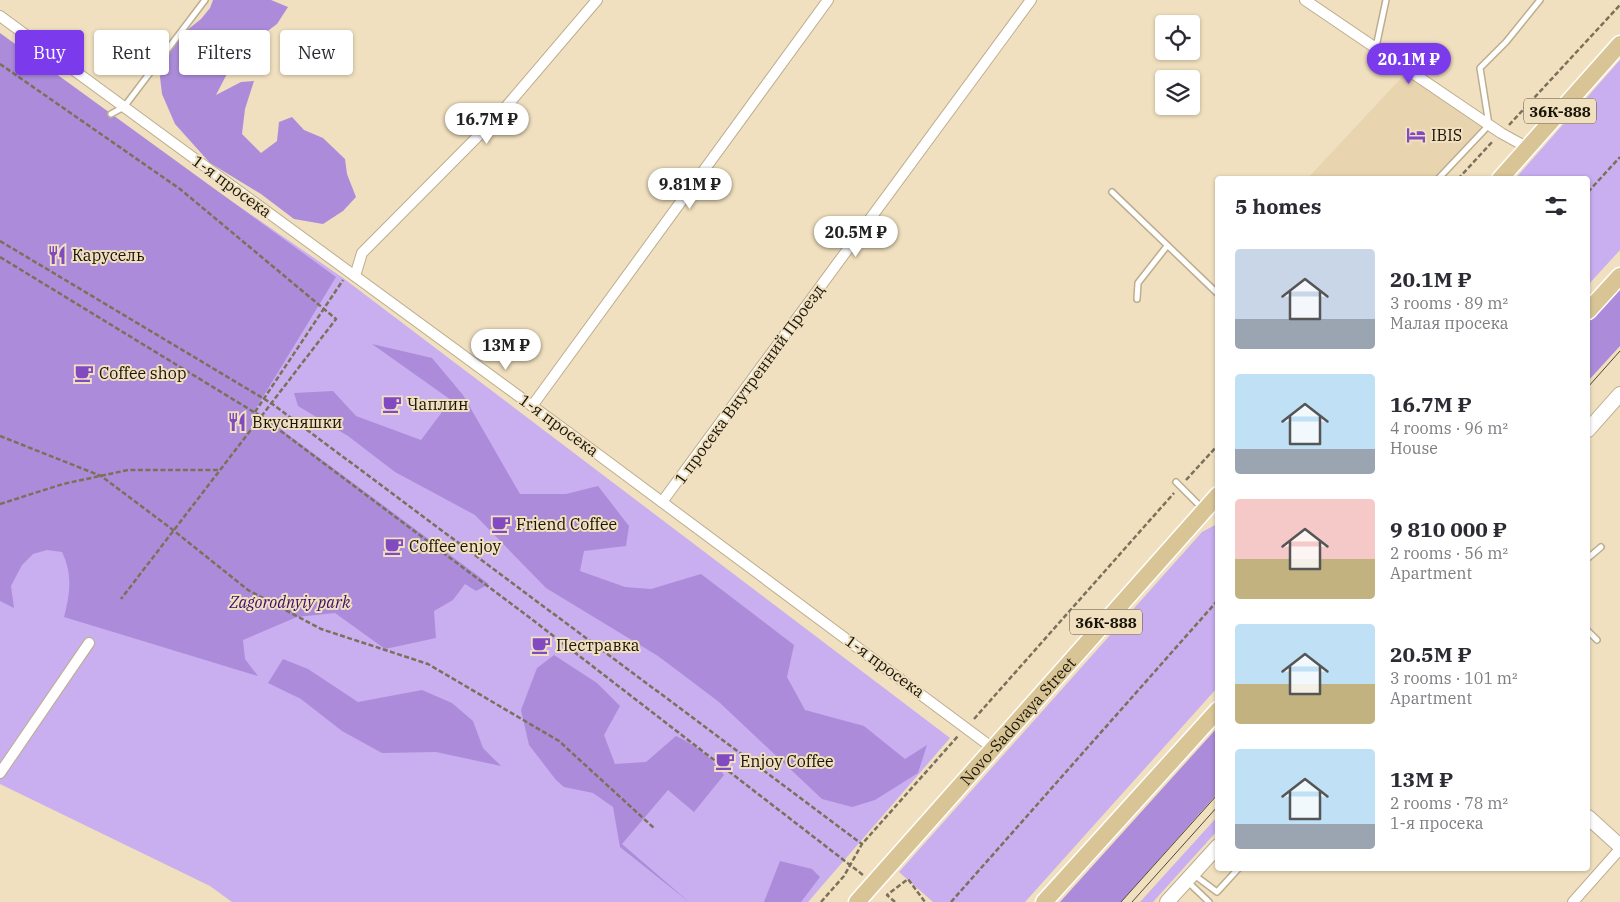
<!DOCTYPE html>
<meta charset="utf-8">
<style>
body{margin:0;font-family:"IBM Plex Serif",serif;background:#f7f7f7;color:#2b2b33;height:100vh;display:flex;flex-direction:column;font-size:19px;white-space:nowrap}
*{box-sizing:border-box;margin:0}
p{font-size:16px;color:#7c7c81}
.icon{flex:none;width:28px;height:28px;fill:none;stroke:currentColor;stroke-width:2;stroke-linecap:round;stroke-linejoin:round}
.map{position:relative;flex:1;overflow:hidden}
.sheet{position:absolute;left:1215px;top:176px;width:375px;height:695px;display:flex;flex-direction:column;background:#fff;border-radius:5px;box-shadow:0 1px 4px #0004}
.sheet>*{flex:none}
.guide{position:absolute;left:15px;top:30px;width:475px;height:45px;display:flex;gap:10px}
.controls{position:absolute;left:1155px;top:15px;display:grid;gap:10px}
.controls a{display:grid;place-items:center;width:45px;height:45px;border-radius:5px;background:#fff;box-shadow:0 1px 4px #0004;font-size:25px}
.price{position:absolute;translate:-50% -42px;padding:0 11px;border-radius:18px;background:#fff;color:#222;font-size:16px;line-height:32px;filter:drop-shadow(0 1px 2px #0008)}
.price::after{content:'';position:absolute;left:50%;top:30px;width:15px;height:11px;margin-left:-8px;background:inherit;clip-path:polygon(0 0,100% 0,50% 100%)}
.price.on{background:#7c3aed;color:#fff}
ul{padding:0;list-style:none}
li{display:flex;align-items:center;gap:15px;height:125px;padding:0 20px}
li span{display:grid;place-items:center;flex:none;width:140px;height:100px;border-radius:5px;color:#555}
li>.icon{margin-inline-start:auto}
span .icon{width:60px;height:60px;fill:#fffc;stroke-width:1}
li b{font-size:21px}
h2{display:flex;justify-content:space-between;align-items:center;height:60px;padding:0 20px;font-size:21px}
.tag{padding:0 18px;border-radius:5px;background:#fff;box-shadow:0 1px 4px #0004;font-size:18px;line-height:45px}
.tag.on{background:#7c3aed;color:#fff}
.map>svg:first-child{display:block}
.built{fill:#e8d4ae}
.green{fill:#c9aef0}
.forest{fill:#ac8cda}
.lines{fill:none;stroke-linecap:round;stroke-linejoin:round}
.service-casing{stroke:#bcad8e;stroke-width:8}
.minor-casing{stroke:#bcad8e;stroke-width:12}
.tertiary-casing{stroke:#bcad8e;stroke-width:16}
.primary-casing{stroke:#fff;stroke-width:19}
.path{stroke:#7b715b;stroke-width:2.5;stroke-dasharray:5 2.5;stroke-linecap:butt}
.service{stroke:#fff;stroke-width:5}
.minor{stroke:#fff;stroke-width:10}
.tertiary{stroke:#fff;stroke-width:14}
.primary{stroke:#d9c496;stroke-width:16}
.tram{stroke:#4f4736;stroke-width:1}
.labels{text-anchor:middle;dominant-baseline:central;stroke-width:4;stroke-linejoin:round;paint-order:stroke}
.shield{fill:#f0e0bf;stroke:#5a513f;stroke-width:1}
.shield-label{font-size:15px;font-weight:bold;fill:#191408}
.poi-label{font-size:16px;fill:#191408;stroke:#f0e0bf;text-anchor:start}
.street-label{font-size:16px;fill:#191408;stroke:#f0e0bf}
.park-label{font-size:16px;font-style:italic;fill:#3f0b6b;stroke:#f0e0bf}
</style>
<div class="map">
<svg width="1620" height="902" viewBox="0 0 1620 902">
<rect width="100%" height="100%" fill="#f0e0bf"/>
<!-- built -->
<path class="built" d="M1404,75L1489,129L1444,179H1307Z"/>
<!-- green -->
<g class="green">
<path d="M0,41L343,278L950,738L808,902H232L210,886L0,784Z"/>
<path d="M1620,60V250L1588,285V179H1515Z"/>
<path d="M1217,524V688L1025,902H933L899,872L1202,532Z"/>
<path d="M1217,817V831L1153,902H1140Z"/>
</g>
<!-- forest -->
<g class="forest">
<path d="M213,0H271L288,7L277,24L257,39L231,66L216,95L241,82L254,81L245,109L242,134L261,153L277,141L279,122L292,117L304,130L323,138L345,159L347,174L356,197L343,211L323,224L294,219L261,194L210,163L175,124L162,94L160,77L162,66L181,35L201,19L210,8Z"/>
<path d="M0,33L336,277L255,410L489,584L476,591L465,584L453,600L434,611L436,638L385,649L335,613L297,617L243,640L245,659L258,676L64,617C70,594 73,575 62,552L47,550L33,554L22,565L11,586L14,608L0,601Z"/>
<path d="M1620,286V346L1588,381V321Z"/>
<path d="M372,344L432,358L463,395L520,494H566L598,486L629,526L626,546L584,551L580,571L625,587L651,589L701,574L794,645L787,677L805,710L864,726L905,759L927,745L918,773L875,800L852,807L822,799L719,702L658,656L546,588L475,515L395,472L348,436L298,406L294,393L333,391L356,416L421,440L451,400Z"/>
<path d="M554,655L597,683L620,706L604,735L615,764L646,762L676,736C696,745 711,757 724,775L694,812L668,790L622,844L689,902L620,847L613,807L593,793L564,787L556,780L529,745L521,710L537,668Z"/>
<path d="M283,659L308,669L358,702L422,690L452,703L473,721L483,748L501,766L436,752L382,753L342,731L301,699L268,683Z"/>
<path d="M1217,728V794L1121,902H1060Z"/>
<path d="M780,861L812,869L820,877L801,902H764Z"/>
</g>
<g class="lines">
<!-- service casing -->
<g class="service-casing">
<g id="service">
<path d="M1376,47L1386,0"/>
<path d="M111,114L124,107L205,0"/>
<path d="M1438,179L1489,125L1480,68L1506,42L1540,0"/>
<path d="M1112,192L1218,294"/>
<path d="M1137,299L1138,283L1167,246"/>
<path d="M1176,482L1202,508"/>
<path d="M1588,558L1601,547"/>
<path d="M1588,631L1597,640"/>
<path d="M1193,874L1217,892L1238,869"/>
<path d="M1187,881L1209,902"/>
</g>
</g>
<!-- minor casing -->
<g class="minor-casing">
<g id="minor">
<path d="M1305,0L1501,133L1528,148"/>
<path d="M0,16L580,441L994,749"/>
<path d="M355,276L362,253L499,115L597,0"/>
<path d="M532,406L828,0"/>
<path d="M662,502L1031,0"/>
<path d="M0,773L89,643"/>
<path d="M1573,902L1620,849"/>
</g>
</g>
<!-- tertiary casing -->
<g class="tertiary-casing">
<g id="tertiary">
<path d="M1588,430L1620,394"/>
<path d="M1588,817L1620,846"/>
<path d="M1167,902L1218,846"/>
</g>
</g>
<!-- primary casing -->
<g class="primary-casing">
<g id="primary">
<path d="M1500,179L1620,44"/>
<path d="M1588,311L1620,276"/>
<path id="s1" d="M857,902L1218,495"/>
<path d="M1044,902L1218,710"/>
</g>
</g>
<!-- path -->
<g class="path">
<path d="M0,64L180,189L336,319L121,599"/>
<path d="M1509,125L1620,5"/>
<path d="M1458,179L1493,141"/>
<path d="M1588,192L1620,157"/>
<path d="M0,241L271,403L862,844"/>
<path d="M0,257L262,417L525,614L863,875"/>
<path d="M255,412L343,280"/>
<path d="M0,436L101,476L173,530L248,590L321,629L428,664L559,741L655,829"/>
<path d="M1186,480L1218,445"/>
<path d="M0,504L63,484L128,470H219"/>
<path d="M974,719L1174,493"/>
<path d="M821,902L844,876L862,844L958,736"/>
<path d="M895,902L887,895L908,879L925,902"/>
<path d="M951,902L1218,600"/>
</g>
<!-- service -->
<use href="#service" class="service"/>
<!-- minor -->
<use href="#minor" class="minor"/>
<!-- tertiary -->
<use href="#tertiary" class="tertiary"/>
<!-- primary -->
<use href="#primary" class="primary"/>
<!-- tram -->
<g class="tram">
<path d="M1588,387L1620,351"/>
<path d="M1121,902L1218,794"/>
<path d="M1132,902L1218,806"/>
</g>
</g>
<!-- icons -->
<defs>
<g id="hotel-bare" transform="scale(1.5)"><path d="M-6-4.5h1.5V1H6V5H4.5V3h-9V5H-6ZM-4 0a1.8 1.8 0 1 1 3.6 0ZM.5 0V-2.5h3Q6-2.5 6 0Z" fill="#824ac1" stroke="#f0e0bf" stroke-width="2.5" paint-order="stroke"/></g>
<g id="restaurant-bare" transform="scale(1.5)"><path d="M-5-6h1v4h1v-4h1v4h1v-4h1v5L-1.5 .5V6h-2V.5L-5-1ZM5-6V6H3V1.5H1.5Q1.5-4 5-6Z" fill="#824ac1" stroke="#f0e0bf" stroke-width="2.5" paint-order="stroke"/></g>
<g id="cafe-bare" transform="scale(1.5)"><path d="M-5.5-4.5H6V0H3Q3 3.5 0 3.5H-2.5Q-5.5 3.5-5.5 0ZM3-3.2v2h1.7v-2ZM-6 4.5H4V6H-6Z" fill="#824ac1" stroke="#f0e0bf" stroke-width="2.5" paint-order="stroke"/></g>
</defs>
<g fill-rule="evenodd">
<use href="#hotel-bare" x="1416" y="135"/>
<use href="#restaurant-bare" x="57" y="255"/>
<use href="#cafe-bare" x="84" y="373"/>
<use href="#cafe-bare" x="392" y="404"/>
<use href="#restaurant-bare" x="237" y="422"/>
<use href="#cafe-bare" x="501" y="524"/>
<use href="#cafe-bare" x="394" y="546"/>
<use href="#cafe-bare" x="541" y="645"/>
<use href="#cafe-bare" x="725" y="761"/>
</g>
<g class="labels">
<!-- shield labels -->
<g class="shield">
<rect x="1524" y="98.5" width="72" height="25" rx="4"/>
<rect x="1070" y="609.5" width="72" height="25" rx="4"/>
</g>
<g class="shield-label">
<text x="1560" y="111">36К-888</text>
<text x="1106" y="622">36К-888</text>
</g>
<!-- poi labels -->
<g class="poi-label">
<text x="1431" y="135">IBIS</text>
<text x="72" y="255">Карусель</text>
<text x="99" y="373">Coffee shop</text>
<text x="407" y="404">Чаплин</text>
<text x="252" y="422">Вкусняшки</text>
<text x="516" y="524">Friend Coffee</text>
<text x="409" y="546">Coffee enjoy</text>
<text x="556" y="645">Пестравка</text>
<text x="740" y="761">Enjoy Coffee</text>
</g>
<!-- street labels -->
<g class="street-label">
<text transform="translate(232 186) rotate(36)">1-я просека</text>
<text transform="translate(749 384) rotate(-54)">1 просека Внутренний Проезд</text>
<text transform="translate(559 425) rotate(36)">1-я просека</text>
<text transform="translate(885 666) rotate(36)">1-я просека</text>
<text stroke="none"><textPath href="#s1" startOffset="242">Novo-Sadovaya Street</textPath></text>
</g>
<!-- park labels -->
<g class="park-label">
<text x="290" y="602">Zagorodnyiy park</text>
</g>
</g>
</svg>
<div class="controls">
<a><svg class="icon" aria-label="locate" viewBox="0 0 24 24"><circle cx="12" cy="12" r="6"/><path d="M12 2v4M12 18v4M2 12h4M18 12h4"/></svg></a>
<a><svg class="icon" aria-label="layers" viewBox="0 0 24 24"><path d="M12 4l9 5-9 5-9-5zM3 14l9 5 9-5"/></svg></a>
</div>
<b class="price on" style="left:1409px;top:85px">20.1M ₽</b>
<b class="price" style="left:487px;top:145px">16.7M ₽</b>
<b class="price" style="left:690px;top:210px">9.81M ₽</b>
<b class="price" style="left:856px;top:258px">20.5M ₽</b>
<b class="price" style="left:506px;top:371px">13M ₽</b>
<div class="guide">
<a class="tag on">Buy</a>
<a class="tag">Rent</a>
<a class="tag">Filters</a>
<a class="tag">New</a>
</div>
<section class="sheet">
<h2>5 homes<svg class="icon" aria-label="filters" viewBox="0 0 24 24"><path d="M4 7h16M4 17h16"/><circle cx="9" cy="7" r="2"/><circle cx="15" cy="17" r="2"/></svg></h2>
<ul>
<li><span style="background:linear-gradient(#c9d6e8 70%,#9aa5b1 0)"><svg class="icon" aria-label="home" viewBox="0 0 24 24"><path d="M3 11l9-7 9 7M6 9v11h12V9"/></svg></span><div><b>20.1M ₽</b><p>3 rooms · 89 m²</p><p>Малая просека</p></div></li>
<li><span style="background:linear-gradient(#bfe0f5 75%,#9aa5b1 0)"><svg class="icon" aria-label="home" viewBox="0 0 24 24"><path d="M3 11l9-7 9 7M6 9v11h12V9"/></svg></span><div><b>16.7M ₽</b><p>4 rooms · 96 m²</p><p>House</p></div></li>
<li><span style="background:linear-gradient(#f6c9c9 60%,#c2b280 0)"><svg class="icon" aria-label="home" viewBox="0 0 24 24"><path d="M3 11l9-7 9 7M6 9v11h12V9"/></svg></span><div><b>9 810 000 ₽</b><p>2 rooms · 56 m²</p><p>Apartment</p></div></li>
<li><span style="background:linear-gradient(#bfe0f5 60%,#c2b280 0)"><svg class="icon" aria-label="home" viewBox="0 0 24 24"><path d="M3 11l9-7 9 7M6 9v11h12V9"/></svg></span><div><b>20.5M ₽</b><p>3 rooms · 101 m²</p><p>Apartment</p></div></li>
<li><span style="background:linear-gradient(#bfe0f5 75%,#9aa5b1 0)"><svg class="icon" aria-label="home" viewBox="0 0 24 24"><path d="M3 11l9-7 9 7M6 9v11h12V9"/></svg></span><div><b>13M ₽</b><p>2 rooms · 78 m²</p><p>1-я просека</p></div></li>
</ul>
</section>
</div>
